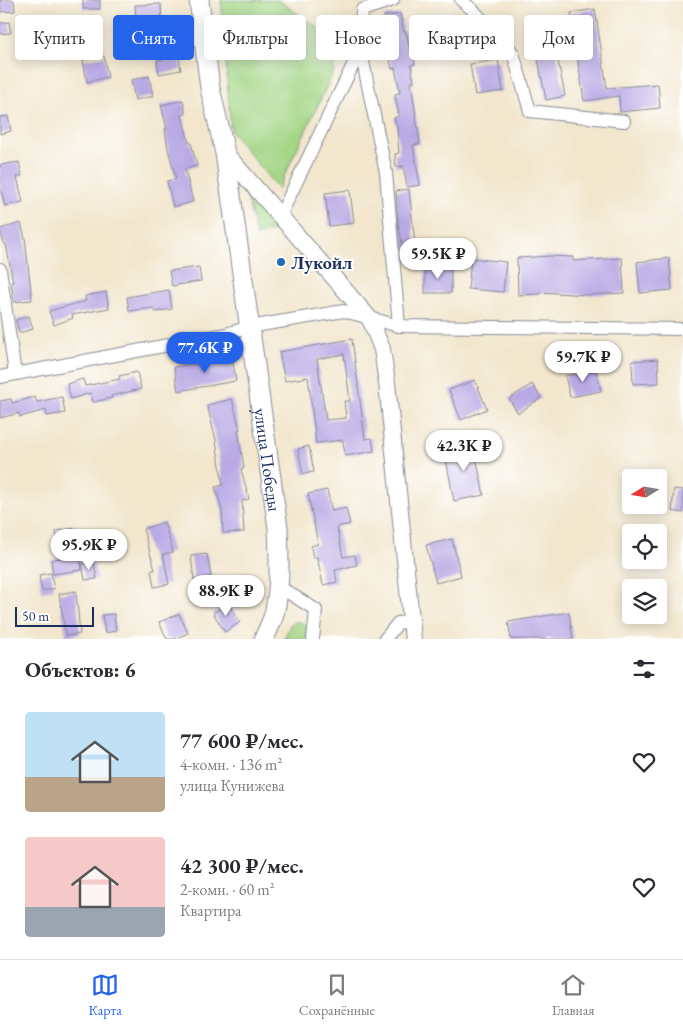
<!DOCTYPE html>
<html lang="ru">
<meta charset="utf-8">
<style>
body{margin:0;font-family:"EB Garamond",serif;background:#f7f7f7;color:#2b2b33;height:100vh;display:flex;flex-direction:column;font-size:19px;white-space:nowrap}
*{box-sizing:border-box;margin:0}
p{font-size:16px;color:#7c7c81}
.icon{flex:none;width:28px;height:28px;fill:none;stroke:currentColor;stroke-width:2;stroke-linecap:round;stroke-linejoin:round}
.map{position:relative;height:639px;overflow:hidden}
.panel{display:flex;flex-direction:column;background:#fff;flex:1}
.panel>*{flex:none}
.top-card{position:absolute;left:15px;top:15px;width:654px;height:45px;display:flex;gap:10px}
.needle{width:32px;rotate:259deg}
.controls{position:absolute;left:622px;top:469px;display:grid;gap:10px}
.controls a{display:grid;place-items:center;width:45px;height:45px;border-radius:5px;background:#fff;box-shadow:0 2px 12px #0003;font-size:25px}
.scale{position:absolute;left:15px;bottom:12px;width:79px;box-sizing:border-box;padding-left:5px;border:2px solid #1b2f5e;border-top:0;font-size:14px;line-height:18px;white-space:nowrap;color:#1b2f5e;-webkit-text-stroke:4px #fff;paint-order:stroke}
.price{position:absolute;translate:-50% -42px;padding:0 11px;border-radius:18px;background:#fff;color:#222;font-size:16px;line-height:32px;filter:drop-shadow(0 1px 2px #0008)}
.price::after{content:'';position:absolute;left:50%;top:30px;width:15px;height:11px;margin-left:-8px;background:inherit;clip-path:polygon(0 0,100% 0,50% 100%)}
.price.current{background:#2563eb;color:#fff}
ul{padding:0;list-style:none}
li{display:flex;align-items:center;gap:15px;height:125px;padding:0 25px}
li span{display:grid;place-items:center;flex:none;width:140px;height:100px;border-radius:5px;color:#555}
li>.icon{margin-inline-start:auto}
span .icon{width:60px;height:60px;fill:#fffc;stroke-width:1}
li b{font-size:21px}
h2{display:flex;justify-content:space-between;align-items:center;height:60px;padding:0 25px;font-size:21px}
.tag{padding:0 18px;border-radius:5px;background:#fff;box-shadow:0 2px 12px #0003;font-size:18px;line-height:45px}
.tag.current{background:#2563eb;color:#fff}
.dock{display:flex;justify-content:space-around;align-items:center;height:70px;border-top:1px solid #e1e1e2;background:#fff;font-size:14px;color:#7c7c81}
.dock a{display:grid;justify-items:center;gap:2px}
.dock .current{color:#2563eb}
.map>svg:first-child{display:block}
.green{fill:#a4d686;stroke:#608272}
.building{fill:#b8a8e4;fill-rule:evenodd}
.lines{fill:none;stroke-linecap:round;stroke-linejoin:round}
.minor-casing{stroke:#868a95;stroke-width:14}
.major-casing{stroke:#868a95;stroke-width:18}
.highway-casing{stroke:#868a95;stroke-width:21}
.minor{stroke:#fff;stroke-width:12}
.major{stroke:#fff;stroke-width:16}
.highway{stroke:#fff;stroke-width:19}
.poi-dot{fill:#1f6fb2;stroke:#fff;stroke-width:2}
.labels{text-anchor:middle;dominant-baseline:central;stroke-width:4;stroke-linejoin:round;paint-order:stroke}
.poi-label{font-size:18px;font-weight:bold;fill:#1b2f5e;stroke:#fff;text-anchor:start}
.street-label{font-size:18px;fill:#1b2f5e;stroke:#fff}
</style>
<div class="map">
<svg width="683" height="639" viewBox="0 0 683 639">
<rect width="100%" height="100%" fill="#fff"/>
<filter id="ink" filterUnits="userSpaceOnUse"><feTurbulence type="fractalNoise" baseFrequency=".02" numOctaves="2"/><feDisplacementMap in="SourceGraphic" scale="10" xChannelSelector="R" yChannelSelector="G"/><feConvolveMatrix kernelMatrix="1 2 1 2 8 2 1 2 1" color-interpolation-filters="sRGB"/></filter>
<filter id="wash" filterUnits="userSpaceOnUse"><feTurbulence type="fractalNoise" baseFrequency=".0096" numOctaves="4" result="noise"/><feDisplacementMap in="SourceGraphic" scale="20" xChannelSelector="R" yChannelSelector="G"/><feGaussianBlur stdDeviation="1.12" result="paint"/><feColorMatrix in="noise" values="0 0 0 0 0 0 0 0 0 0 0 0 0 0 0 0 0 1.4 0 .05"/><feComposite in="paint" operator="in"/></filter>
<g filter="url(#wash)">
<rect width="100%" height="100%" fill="#f2e6cc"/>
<!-- green -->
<g class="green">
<path d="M221,0H278L332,38L334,71L278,189L231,131Z"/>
<path d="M247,196L279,229L256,236Z"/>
<path d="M295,622H301C308,627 308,631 307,639H284L290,625Z"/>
</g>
<g id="blocks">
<!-- building -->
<g class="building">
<path d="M0,0H14L15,11L1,12Z"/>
<rect x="83" y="0" width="17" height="9"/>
<path d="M161,4L162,25L172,24L173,37L154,40L151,17L136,18L135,5Z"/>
<path d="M595,9L607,88L658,84L660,108L620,112L619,96L584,101L571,13Z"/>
<path d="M400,14L404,32H406L410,50L412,49L415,64L411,65L414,82H411L420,144L413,145L420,185L407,187L403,166L396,167L395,154L399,153L397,127L394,118L399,116L395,94L400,93L395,68L392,69L389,54L395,53L390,30H387L384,16Z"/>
<path d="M9,22L11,33L0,34V23Z"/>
<path d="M555,45L565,96L546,100L536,49Z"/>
<path d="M104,56L108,77L87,82L83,60Z"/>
<path d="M179,57L181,70L159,74L157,60Z"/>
<path d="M498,60L503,91L475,95L470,64Z"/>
<path d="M149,76L153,96L135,100L131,80Z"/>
<path d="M183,100L186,114L182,115L189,143H191L197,166L185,169L193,202L173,207L167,181L176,179L168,149L165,129H167L161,105Z"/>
<path d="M8,116L11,131L0,134V117Z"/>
<path d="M19,162L22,176L17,177L23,202L5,206L0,187V165Z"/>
<path d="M409,189L415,245L403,248L398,223L396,191Z"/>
<path d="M350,190L354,223L329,226L325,193Z"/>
<path d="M21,223L25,238L32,300L14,302L11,282H13L6,244H4L0,229Z"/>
<path d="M550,256L573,257V261L622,258L624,293L587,295L540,292V294L518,295L517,258Z"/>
<path d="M471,258L506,262L503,292L468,289Z"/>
<path d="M669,258L672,290L640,293L637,262Z"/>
<rect x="425" y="266" width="26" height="27"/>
<path d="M199,267L201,281L172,286L169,271Z"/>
<path d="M169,290L172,309L155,312L154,308L129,311L127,297Z"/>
<path d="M106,292L109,308L72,315L73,318L54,325L49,311L86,301L85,296Z"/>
<path d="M29,316L33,329L19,333L16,320Z"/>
<path d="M352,339L365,439L372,438L374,451L345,456L343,440L316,443L308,377L285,381L279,352ZM344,354L350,401H344L346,418L326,420L317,359Z"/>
<path d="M232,356L236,381L178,391L174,367Z"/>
<path d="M658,359L659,383L633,384L632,361Z"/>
<path d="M596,370L601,391L570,397L565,376Z"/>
<path d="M137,372L141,389L111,396L112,398L93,402L91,393L71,399L67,384L83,379L85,386L120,379L119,376Z"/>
<path d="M475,380L487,409L461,420L449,390Z"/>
<path d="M532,384L541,398L518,413L509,399Z"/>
<path d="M35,397L37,402L62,397L65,413L47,416L46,410L20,417L19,413L0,418V401L11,399L12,403Z"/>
<path d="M232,399L240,429L238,430L244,468L241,469L249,499L242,501L244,532L223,533L222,510L215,487L223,485L216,440L207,405Z"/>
<path d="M473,443L484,495L454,501L444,449Z"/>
<path d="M309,446L314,472L303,474L298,449Z"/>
<path d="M674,489L683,490V513L672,511Z"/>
<path d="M327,490L332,511L346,508L350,524L337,527L343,557L355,555L357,565L335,570L337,582L323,585L317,557L313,558L311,546L318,544L308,494Z"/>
<path d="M164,522L173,552L163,554L169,584L154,587L151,570H155L143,529Z"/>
<path d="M76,528L82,570L53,574L51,560L60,558L56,531Z"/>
<path d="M452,539L461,576L436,583L426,545Z"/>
<path d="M207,554L211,577L194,580L191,556Z"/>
<path d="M94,563L97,579L85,580L82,564Z"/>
<path d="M51,573L54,589L42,591L39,575Z"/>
<path d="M76,591L80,634L66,636L59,594Z"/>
<path d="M228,603L240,622L225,632L213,613Z"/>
<path d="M569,612L573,639H511L508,622Z"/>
<path d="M114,614L116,631L105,633L102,615Z"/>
<path d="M179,614L188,633L174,639H167L159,622Z"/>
</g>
</g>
</g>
<g filter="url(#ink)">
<use href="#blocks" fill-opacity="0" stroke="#868a95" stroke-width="1"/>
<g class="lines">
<!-- minor casing -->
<g class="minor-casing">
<g id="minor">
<path d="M461,0L474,11L513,53L530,111L624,121"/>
<path d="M360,47L386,173L399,326"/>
<path d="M280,216L353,65L360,47L362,10L393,0"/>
<path d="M0,269L15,374"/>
<path d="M0,377L226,334L249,327L344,311L399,326L683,329"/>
<path d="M278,586L316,610L313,639"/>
<path d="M385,639L398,623L412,621"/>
</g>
</g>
<!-- major casing -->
<g class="major-casing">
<path id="major" d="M225,153L370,319L382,349L387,383L413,639"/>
</g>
<!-- highway casing -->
<g class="highway-casing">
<g id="highway">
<path id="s1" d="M199,0L210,88L225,153L278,528C279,556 281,586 274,614C272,622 267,631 264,639"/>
</g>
</g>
<!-- minor -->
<use href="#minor" class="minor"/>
<!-- major -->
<use href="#major" class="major"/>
<!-- highway -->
<use href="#highway" class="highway"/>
</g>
</g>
<!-- markers -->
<circle class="poi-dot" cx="281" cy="262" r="5"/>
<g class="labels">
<!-- poi labels -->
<g class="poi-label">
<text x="291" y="262">Лукойл</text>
</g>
<!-- street labels -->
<g class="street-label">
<text stroke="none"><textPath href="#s1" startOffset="465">улица Победы</textPath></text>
</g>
</g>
</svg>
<div class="controls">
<a><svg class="needle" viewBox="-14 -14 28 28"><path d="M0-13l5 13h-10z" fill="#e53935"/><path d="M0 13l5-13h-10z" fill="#7c7c81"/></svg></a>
<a><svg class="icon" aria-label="locate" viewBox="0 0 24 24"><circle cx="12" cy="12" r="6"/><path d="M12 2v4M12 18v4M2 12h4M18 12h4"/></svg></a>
<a><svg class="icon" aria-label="layers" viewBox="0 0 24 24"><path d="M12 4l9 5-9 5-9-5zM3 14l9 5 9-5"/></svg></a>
</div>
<div class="scale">50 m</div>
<b class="price" style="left:438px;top:280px">59.5K ₽</b>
<b class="price current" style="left:205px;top:374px">77.6K ₽</b>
<b class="price" style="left:583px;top:383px">59.7K ₽</b>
<b class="price" style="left:464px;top:472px">42.3K ₽</b>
<b class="price" style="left:89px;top:571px">95.9K ₽</b>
<b class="price" style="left:226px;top:617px">88.9K ₽</b>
<div class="top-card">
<a class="tag">Купить</a>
<a class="tag current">Снять</a>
<a class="tag">Фильтры</a>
<a class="tag">Новое</a>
<a class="tag">Квартира</a>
<a class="tag">Дом</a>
</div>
</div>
<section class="panel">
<h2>Объектов: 6<svg class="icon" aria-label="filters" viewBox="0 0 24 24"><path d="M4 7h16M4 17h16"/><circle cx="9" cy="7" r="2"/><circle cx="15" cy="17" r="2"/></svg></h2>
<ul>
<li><span style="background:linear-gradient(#bfe0f5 65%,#b9a48a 0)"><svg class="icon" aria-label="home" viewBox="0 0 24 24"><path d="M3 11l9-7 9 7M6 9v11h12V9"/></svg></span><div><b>77 600 ₽/мес.</b><p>4-комн. · 136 m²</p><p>улица Кунижева</p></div><svg class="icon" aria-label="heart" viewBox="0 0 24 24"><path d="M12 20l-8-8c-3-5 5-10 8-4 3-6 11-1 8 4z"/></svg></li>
<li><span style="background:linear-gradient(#f6c9c9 70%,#9aa5b1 0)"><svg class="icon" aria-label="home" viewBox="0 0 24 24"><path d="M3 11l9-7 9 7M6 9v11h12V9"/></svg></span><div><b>42 300 ₽/мес.</b><p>2-комн. · 60 m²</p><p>Квартира</p></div><svg class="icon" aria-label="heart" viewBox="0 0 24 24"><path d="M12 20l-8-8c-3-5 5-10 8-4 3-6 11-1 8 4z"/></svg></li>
</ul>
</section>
<nav class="dock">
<a class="current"><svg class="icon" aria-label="map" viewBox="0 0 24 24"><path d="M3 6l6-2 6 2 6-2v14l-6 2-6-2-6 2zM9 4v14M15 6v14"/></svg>Карта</a>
<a><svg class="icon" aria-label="saved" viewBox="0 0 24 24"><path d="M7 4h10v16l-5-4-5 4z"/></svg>Сохранённые</a>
<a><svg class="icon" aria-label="home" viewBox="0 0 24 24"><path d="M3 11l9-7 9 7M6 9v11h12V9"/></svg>Главная</a>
</nav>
